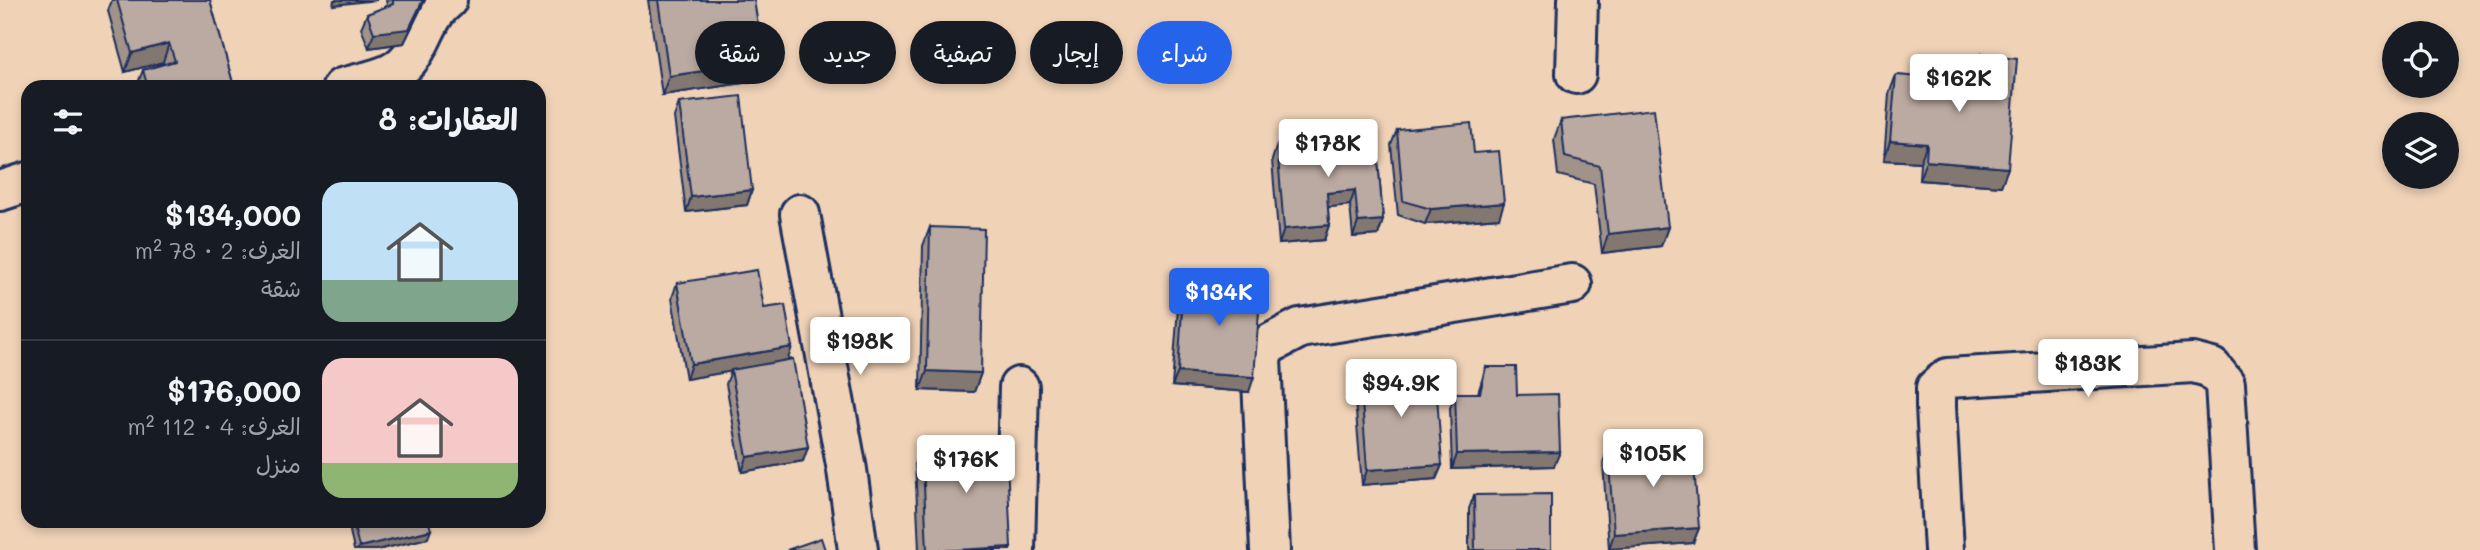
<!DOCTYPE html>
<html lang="ar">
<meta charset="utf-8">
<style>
body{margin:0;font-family:Mali,"Playpen Sans Arabic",sans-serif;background:#20242c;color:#f1f3f6;direction:rtl;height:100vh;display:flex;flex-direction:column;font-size:26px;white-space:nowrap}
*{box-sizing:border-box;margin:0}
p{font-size:23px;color:#9ea1a6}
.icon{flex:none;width:38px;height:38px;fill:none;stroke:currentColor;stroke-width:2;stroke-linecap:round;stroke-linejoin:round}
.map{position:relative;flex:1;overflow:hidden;direction:ltr}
.sheet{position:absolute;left:21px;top:80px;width:525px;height:448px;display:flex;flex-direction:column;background:#171b24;border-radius:21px;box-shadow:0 4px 10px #0003;direction:rtl}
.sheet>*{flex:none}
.guide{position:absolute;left:567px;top:21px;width:665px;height:63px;direction:rtl;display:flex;gap:14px}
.buttons{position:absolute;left:2382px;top:21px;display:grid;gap:14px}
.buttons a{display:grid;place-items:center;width:77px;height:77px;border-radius:50%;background:#171b24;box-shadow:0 4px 10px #0003;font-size:35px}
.price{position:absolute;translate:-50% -60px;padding:0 16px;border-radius:7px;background:#fff;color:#222;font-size:23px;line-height:46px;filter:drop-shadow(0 2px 4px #0008)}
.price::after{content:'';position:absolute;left:50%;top:42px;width:21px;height:16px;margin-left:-10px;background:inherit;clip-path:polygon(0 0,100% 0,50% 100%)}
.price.active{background:#2563eb;color:#fff}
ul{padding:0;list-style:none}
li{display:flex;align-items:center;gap:21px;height:175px;padding:0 28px}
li+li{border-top:2px solid #363941}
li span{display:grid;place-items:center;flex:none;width:196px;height:140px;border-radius:21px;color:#555}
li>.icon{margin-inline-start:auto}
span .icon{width:84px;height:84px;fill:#fffc;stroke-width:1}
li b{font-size:30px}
h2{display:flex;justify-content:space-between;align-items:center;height:84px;padding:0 28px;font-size:30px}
.pill{padding:0 24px;border-radius:32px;background:#171b24;box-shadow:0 4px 10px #0003;font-size:24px;line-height:63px}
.pill.active{background:#2563eb;color:#fff}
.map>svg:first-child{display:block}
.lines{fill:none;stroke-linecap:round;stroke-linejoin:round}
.minor-casing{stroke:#1b2f5e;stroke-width:44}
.minor{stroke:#f0d3b7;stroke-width:38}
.wall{fill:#a1928a;stroke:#1b2f5e;stroke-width:2}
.shaded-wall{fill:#837771;stroke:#1b2f5e;stroke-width:2}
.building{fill:#bbaaa1;stroke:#1b2f5e;stroke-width:2}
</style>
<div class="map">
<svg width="2480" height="550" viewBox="0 0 2480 550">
<rect width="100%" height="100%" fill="#f0d3b7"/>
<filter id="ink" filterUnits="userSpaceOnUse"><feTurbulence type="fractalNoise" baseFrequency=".0143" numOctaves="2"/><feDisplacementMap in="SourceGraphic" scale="14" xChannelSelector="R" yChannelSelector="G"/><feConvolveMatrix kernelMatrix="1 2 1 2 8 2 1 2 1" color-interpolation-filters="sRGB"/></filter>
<g filter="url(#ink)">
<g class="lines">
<!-- minor casing -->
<g class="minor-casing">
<g id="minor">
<path d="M1576,74L1578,0"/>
<path d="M342,88C358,83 381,80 395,71C423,55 423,17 447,0"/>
<path d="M0,191L28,182"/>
<path d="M800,214L847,470L858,550"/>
<path d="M1015,550L1019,387"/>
<path d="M1270,550L1261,359L1266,346L1300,328L1572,284"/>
<path d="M1944,550L1936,407V388L1948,378L2193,363L2212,368L2225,384L2235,550"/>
</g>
</g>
<!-- minor -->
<use href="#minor" class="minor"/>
</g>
<!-- wall -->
<g class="wall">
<path d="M112,0H210L233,83L231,88H136L143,70L163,64V62L125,72L108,11Z"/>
<path d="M386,0H425L404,43L369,48L361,28L367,14L387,6Z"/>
<path d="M648,0H754L757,81L662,95Z"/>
<path d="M1981,55L2008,168L2001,186L1919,180L1920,162L1884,160L1889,94L1896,75L1945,79L1974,77Z"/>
<path d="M679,103L752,190L747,205L686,212L674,117Z"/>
<path d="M1561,120L1668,227L1661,246L1602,253L1594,184L1558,175L1554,139Z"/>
<path d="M1397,130L1474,153L1499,218L1425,224L1398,215L1391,145Z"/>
<path d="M1376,136L1383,220L1378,235L1353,237L1350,205L1328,207L1329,225L1324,240L1279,244L1272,160L1277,145Z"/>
<path d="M930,227L981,373L974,392L920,390L923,246Z"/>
<path d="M1184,280L1249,392L1172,386L1179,294Z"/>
<path d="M677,283L764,308L787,360L808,447L803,461L742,472L726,384L731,371L686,379L672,298Z"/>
<path d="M1486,367L1517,395L1554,466L1452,469L1450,408L1455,393H1478Z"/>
<path d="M1360,374L1442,465L1436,479L1362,485L1354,388Z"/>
<path d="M922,442L1011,547L1010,550H919L915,461Z"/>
<path d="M1608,449L1699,528L1693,543L1609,549L1603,463Z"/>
<path d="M1474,495L1551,550H1469V509Z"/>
<path d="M353,523L428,538L377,550H354L350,531Z"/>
</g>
<!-- shaded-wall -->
<g class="shaded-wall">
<path d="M334,0H377L333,5Z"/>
<path d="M423,0H425L404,43L369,48L374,33Z"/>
<path d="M169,43L163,62L125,72L132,53Z"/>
<path d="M764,62L757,81L662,95L669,76Z"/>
<path d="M233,83L231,88H216Z"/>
<path d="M1890,141L1927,144L1920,162L1884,160Z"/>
<path d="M1926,161L2008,168L2001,186L1919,180Z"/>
<path d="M752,190L747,205L686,212L691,197Z"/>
<path d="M1355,190L1350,205L1321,208L1327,193Z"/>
<path d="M1504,203L1499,218L1425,224L1431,209Z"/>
<path d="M1383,220L1378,235L1353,237L1358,222Z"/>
<path d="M1329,225L1324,240L1279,244L1284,229Z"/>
<path d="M1668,227L1661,246L1602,253L1608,234Z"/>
<path d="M792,347L787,362L686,379L691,364Z"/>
<path d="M927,371L981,373L974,392L920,390Z"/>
<path d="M1178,372L1254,377L1249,392L1172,386Z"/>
<path d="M808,447L803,461L742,472L747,457Z"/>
<path d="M1560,452L1554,466L1452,469L1457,454Z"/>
<path d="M1442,465L1436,479L1362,485L1367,470Z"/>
<path d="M1699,528L1693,543L1609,549L1614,534Z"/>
<path d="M431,530L428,538L377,550H357L359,547Z"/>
<path d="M1011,547L1010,550H956Z"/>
</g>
<!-- building -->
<g class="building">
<path d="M117,0H210L233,83L216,88H148L143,70L175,61L169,43L132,53Z"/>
<path d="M393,0H423L409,29L374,33L367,14L393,4Z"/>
<path d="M658,0H754L764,62L669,76Z"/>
<path d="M1981,55L2017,59L2008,168L1926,161L1927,144L1890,141L1896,75L1945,79L1952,66L1979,79Z"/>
<path d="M741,96L752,190L691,197L679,103Z"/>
<path d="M1654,109L1668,227L1608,234L1600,166L1565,157L1561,120Z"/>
<path d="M1471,123L1474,153L1499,151L1504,203L1431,209L1403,201L1397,130Z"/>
<path d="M1376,136L1383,220L1358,222L1355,190L1327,193L1329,225L1284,229L1277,145Z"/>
<path d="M930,227L984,229L981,373L927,371Z"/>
<path d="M757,270L764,308L785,305L792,347L691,364L677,283Z"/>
<path d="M1184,280L1261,285L1254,377L1178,372Z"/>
<path d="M793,359L808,447L747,457L731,370Z"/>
<path d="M1486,367H1516L1517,395L1558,394L1560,452L1457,454L1455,393H1480Z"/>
<path d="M1435,368L1442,465L1367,470L1360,374Z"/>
<path d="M1006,439L1011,547L956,550H927L922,442Z"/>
<path d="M1692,443L1699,528L1614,534L1608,449Z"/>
<path d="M1551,494V550H1475L1474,495Z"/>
<path d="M359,522H429L431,530L359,547L353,523Z"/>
<path d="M821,538L825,550H787Z"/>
</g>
</g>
</svg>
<div class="buttons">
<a><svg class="icon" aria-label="locate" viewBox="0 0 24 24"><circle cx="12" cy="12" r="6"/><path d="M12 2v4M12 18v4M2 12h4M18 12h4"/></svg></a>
<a><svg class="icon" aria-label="layers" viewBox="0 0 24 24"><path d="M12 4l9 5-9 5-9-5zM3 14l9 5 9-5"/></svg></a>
</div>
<b class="price" style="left:1959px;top:114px">$162K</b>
<b class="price" style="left:1328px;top:179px">$178K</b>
<b class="price active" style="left:1219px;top:328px">$134K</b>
<b class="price" style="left:860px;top:377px">$198K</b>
<b class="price" style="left:2088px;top:399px">$183K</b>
<b class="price" style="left:1401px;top:419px">$94.9K</b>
<b class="price" style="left:1653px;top:489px">$105K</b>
<b class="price" style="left:966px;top:495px">$176K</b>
<div class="guide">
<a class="pill active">شراء</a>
<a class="pill">إيجار</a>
<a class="pill">تصفية</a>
<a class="pill">جديد</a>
<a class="pill">شقة</a>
</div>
<section class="sheet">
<h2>العقارات: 8<svg class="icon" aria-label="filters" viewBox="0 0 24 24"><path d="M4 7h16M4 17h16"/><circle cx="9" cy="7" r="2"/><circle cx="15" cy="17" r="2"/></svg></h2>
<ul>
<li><span style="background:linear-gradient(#bfe0f5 70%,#7fa58c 0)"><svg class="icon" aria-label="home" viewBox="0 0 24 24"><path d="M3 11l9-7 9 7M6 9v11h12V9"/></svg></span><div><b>$134,000</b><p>الغرف: 2 · 78 m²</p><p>شقة</p></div></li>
<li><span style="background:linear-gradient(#f6c9c9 75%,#8fb573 0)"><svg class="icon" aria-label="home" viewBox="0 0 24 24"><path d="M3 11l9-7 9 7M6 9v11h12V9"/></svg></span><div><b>$176,000</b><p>الغرف: 4 · 112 m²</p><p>منزل</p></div></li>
</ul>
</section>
</div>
